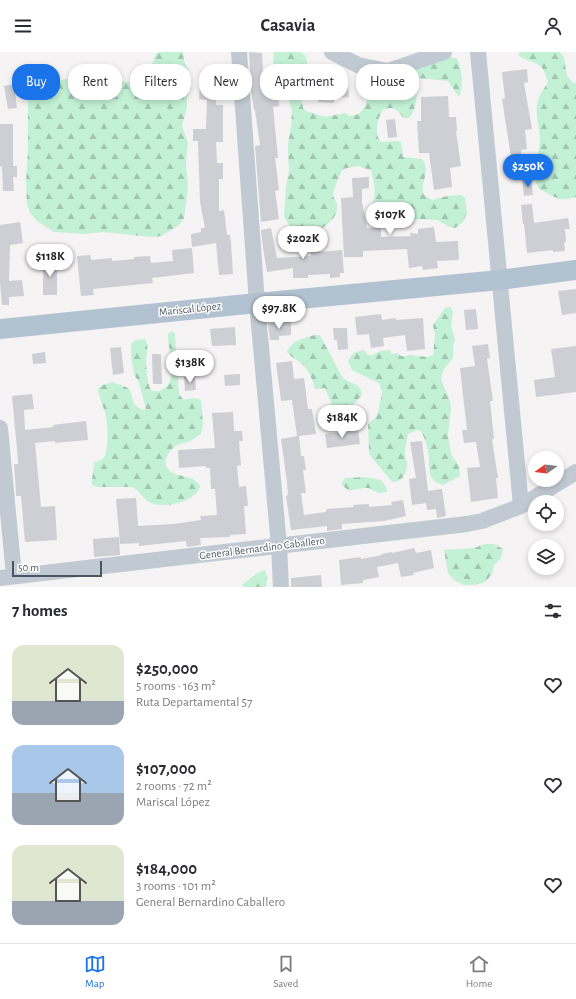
<!DOCTYPE html>
<meta charset="utf-8">
<style>
body{margin:0;font-family:"Alegreya Sans",sans-serif;background:#f7f7f7;color:#2b2b33;height:100vh;display:flex;flex-direction:column;font-size:15px;white-space:nowrap}
*{box-sizing:border-box;margin:0}
p{font-size:13px;color:#7c7c81}
.icon{flex:none;width:22px;height:22px;fill:none;stroke:currentColor;stroke-width:2;stroke-linecap:round;stroke-linejoin:round}
.map{position:relative;height:535px;overflow:hidden}
.details{display:flex;flex-direction:column;background:#fff;flex:1}
.details>*{flex:none}
.hud{position:absolute;left:12px;top:12px;width:552px;height:36px;display:flex;gap:8px}
.needle{width:26px;rotate:256deg}
.buttons{position:absolute;left:528px;top:399px;display:grid;gap:8px}
.buttons a{display:grid;place-items:center;width:36px;height:36px;border-radius:50%;background:#fff;box-shadow:0 2px 6px #0003;font-size:20px}
.scale{position:absolute;left:12px;bottom:10px;width:90px;box-sizing:border-box;padding-left:4px;border:2px solid #4a5661;border-top:0;font-size:11px;line-height:14px;white-space:nowrap;color:#4a5661;-webkit-text-stroke:3px #fff;paint-order:stroke}
.price{position:absolute;translate:-50% -34px;padding:0 9px;border-radius:14px;background:#fff;color:#222;font-size:13px;line-height:26px;filter:drop-shadow(0 1px 2px #0008)}
.price::after{content:'';position:absolute;left:50%;top:24px;width:12px;height:9px;margin-left:-6px;background:inherit;clip-path:polygon(0 0,100% 0,50% 100%)}
.price.on{background:#1a73e8;color:#fff}
ul{padding:0;list-style:none}
li{display:flex;align-items:center;gap:12px;height:100px;padding:0 12px}
li span{display:grid;place-items:center;flex:none;width:112px;height:80px;border-radius:12px;color:#555}
li>.icon{margin-inline-start:auto}
span .icon{width:48px;height:48px;fill:#fffc;stroke-width:1}
li b{font-size:17px}
h2{display:flex;justify-content:space-between;align-items:center;height:48px;padding:0 12px;font-size:17px}
.tag{padding:0 14px;border-radius:16px;background:#fff;box-shadow:0 2px 6px #0003;font-size:14px;line-height:36px}
.tag.on{background:#1a73e8;color:#fff}
header{display:flex;justify-content:space-between;align-items:center;height:52px;padding:0 12px;background:#fff;font-size:18px;font-weight:700}
.menu{display:flex;justify-content:space-around;align-items:center;height:56px;border-top:1px solid #e1e1e2;background:#fff;font-size:11px;color:#7c7c81}
.menu a{display:grid;justify-items:center;gap:2px}
.menu .on{color:#1a73e8}
.map>svg:first-child{display:block}
.forest{fill:url(#forest-firs)}
.building{fill:#cdcfd5}
.lines{fill:none;stroke-linecap:round;stroke-linejoin:round}
.minor{stroke:#c1cad2;stroke-width:16}
.major{stroke:#b3c2d1;stroke-width:20}
.labels{text-anchor:middle;dominant-baseline:central;stroke-width:3;stroke-linejoin:round;paint-order:stroke}
.street-label{font-size:11px;fill:#4a5661;stroke:#fff}
</style>
<header><svg class="icon" aria-label="menu" viewBox="0 0 24 24"><path d="M4 6h16M4 12h16M4 18h16"/></svg>Casavia<svg class="icon" aria-label="person" viewBox="0 0 24 24"><circle cx="12" cy="8" r="4"/><path d="M4 21q1-7 8-7t8 7"/></svg></header>
<div class="map">
<svg width="576" height="535" viewBox="0 0 576 535">
<defs>
<pattern id="forest-firs" width="22" height="20" patternUnits="userSpaceOnUse"><rect width="22" height="20" fill="#c3f1d5"/><path d="M5 1l3.5 6h-7zM16 11l3.5 6h-7z" fill="#a0c6b0"/></pattern>
</defs>
<rect width="100%" height="100%" fill="#f5f3f3"/>
<!-- forest -->
<g class="forest">
<path d="M160,0H183L184,9L188,17L190,27L191,36L187,45V55L182,74L188,91L186,110L188,137L184,166L178,174L161,184L152,185L103,180L84,182L54,180L37,169L30,161L27,151L26,129L28,99V47L23,37L83,23L102,28L122,29L131,31L142,29L149,21L156,2Z"/>
<path d="M274,0H300L305,3L309,17L308,27L301,45L303,56L306,59L325,65L345,61L349,64L359,62C374,46 363,41 367,24L371,21L443,2L457,7C462,16 464,37 459,45L448,29L419,26C416,30 417,33 417,38C417,47 415,60 409,66H404C396,58 395,53 383,58C377,66 374,82 381,90L396,89L401,90L403,105L422,107C432,118 419,131 424,143L432,148L447,144L462,143L465,147L467,161L463,170L455,176L450,175L437,168L422,167L403,168L394,173L393,168C385,166 376,168 369,164C368,158 373,153 374,146C376,137 373,127 371,118L357,114L343,117C340,121 333,139 333,144C334,146 336,149 337,152C339,167 324,175 313,182L294,177L290,174L284,165L286,134L289,118L288,102V92L291,75L292,59L288,44L273,12Z"/>
<path d="M519,0H560L564,5L567,24L573,31H576V145C557,151 555,144 539,137C529,118 539,108 540,89C540,75 534,62 538,49C539,42 545,36 548,30C542,7 536,14 519,4Z"/>
<path d="M450,255L453,259L451,274L455,288L453,293V306L444,317L442,322L441,327L450,349L451,358L448,383L451,402L459,414L460,424L443,433C427,428 430,421 429,407C428,397 426,388 421,379L417,378L408,382C407,388 405,395 405,401C405,404 406,407 407,410C408,420 402,431 392,430L369,402L368,372L376,365L378,361L382,340L379,331L352,318L348,309C351,302 356,299 364,298L367,302L371,304L380,299L390,298L392,302L397,301L401,304H406L410,303L428,305L433,303L435,283L433,273L445,256Z"/>
<path d="M172,279L175,282L179,343L183,347C190,348 194,344 201,348L203,372L201,382C197,384 193,388 188,390C184,391 180,391 176,394C167,400 159,414 173,421C183,426 193,423 200,434C197,450 164,457 151,451C143,448 140,438 132,435H97L92,433V428L94,411C97,409 101,408 103,407C109,401 108,374 106,366C105,356 99,347 98,336L103,333L112,330L126,335L130,338L134,352L142,358L146,357L139,331L134,322L131,302V292L135,288L145,287C149,294 147,298 146,306C146,314 147,332 151,338C155,340 159,340 163,337C164,336 167,335 168,333C175,324 168,294 168,282Z"/>
<path d="M315,283H320L341,323L344,327L358,334L361,338L362,343C352,354 349,360 333,355L325,336L315,337C313,329 309,318 302,312C296,307 291,305 287,300C292,288 305,286 315,283Z"/>
<path d="M365,425L381,428L386,435L387,440L378,441L369,436H363L349,439L341,432L345,426Z"/>
<path d="M484,492H494L503,497L501,506L494,513L492,522L485,530L475,533H464L454,528L448,521L444,498L475,496Z"/>
<path d="M265,518L267,526L266,535H244L242,533L256,522Z"/>
</g>
<!-- building -->
<g class="building">
<path d="M249,0L262,1L263,21L267,45L278,43L279,54L273,55L278,106H275L279,138L275,139L279,167L261,170L255,94L260,93L255,58H254L251,39Z"/>
<path d="M527,17L528,30L524,31L532,77L525,78L527,97L521,98L523,117L513,118L502,47L505,46L502,20Z"/>
<path d="M201,19L217,20L216,53H223V90H216L217,111H223V127H219V159L224,158L227,183H230L231,191L233,222L219,223L216,191L192,195L191,182L201,180V176H205L200,150L198,89H193V77H206L207,48L199,47Z"/>
<path d="M347,23L349,45L334,46V51L318,50L319,34L339,35L338,24Z"/>
<path d="M14,32L17,56L8,57L4,34Z"/>
<path d="M448,44L449,65H456L457,79H456L461,114L450,116L452,135L434,138L429,101H419L417,69H421V45Z"/>
<path d="M395,67L397,85L388,86L386,68Z"/>
<path d="M0,72H13V114H17V125H13L14,139H3L2,114L0,115Z"/>
<path d="M369,125V136L362,137V150L367,176H381V185L411,184L410,181L418,182V177L434,175L436,190L458,189L459,208L437,209L438,216L423,218L422,214L409,216L407,197L363,199V205H344L341,146L353,145L352,126Z"/>
<path d="M531,127L533,143L524,144L522,128Z"/>
<path d="M532,152L534,171L568,166L570,177H565L566,190H564L565,199L553,200V198L527,201L524,172H523L521,153Z"/>
<path d="M20,170L23,191L10,193L9,229L22,228L24,244L9,245V253H2L0,230V173Z"/>
<path d="M271,176L277,206L311,204L310,196L319,195L320,200L342,198L344,221H340V225L330,226V222L308,223V226H293V216L267,220L263,196L261,178Z"/>
<path d="M192,196L194,221L152,226L153,231L93,237L94,243L81,244L77,204L90,203L91,208L112,206V209L134,207V205L150,204L151,211L173,209L172,198Z"/>
<rect x="43" y="210" width="14" height="33"/>
<path d="M576,237V261L562,263L558,239Z"/>
<path d="M476,257L478,277L466,278L464,258Z"/>
<path d="M381,262L382,268L396,266V268L423,266L425,297L407,299L405,283L383,286L384,294L371,296L369,282L357,283L355,265Z"/>
<path d="M278,270H291V283L279,284V288H270L268,271Z"/>
<path d="M235,275L236,293L212,294L210,277Z"/>
<path d="M333,276H347L348,297L338,298L337,288H334Z"/>
<path d="M488,292L490,306L487,307L493,349H490L494,387H492L498,426H496L498,446L471,450L467,416L480,415L476,390L464,391L462,378H467L460,316L475,314L472,294Z"/>
<path d="M576,294V340L536,345L534,328L555,325L551,297Z"/>
<path d="M121,295L124,321L113,323L110,296Z"/>
<path d="M45,300L46,311L33,312L32,302Z"/>
<path d="M152,302H161L162,332H153Z"/>
<path d="M292,309L294,327L304,326L308,357H312L316,382L299,384L301,404H304L306,418H303L306,441H301L304,463L326,460V457L354,455L353,453L369,452V455L392,453L391,450L403,448L406,464L384,469L342,472V477L327,479V474L291,478L286,444L288,443L287,430L281,387L297,384L292,348L281,349L276,311Z"/>
<path d="M240,322V333L225,334L224,323Z"/>
<path d="M195,324L196,338L185,339L184,325Z"/>
<path d="M32,342L34,357L24,358L25,378L54,375L53,373L86,369L88,388L55,391V389L35,391L41,455L55,454L57,488L25,490L21,444H16V441L14,412H18L17,397L12,344Z"/>
<path d="M233,360L234,379H242L243,389H239L241,413L237,414L239,435L246,434L248,454H244L246,482L230,483V485L200,486L201,493L187,495L186,489L139,494V491L120,492L116,447L136,446L138,474L174,472L201,468L200,464L217,463L215,437H211L210,416H206V414L179,416L178,398L215,396L212,361Z"/>
<path d="M358,378L360,392L327,396L325,382Z"/>
<path d="M422,389L428,439L442,437L446,464L437,466L436,457L427,458L426,451L412,453L409,427L416,426L410,390Z"/>
<path d="M119,485L120,503L94,505L93,487Z"/>
<path d="M414,496L416,501L431,498L434,516L413,521L414,523L401,525L398,511L377,515L379,525L363,528V531L341,533L339,508L361,505V507L382,503V502L392,500V501Z"/>
<path d="M321,523L322,535H291V526Z"/>
</g>
<g class="lines">
<!-- minor -->
<g class="minor">
<path d="M239,0L257,251L279,494L281,535"/>
<path d="M332,0L358,13L388,19L444,0"/>
<path d="M478,0L521,454"/>
<path d="M0,376L14,524"/>
<path d="M0,526L467,472L482,469L521,454L576,420"/>
</g>
<!-- major -->
<path class="major" d="M0,277L257,251L500,228L576,218"/>
</g>
<g class="labels">
<!-- street labels -->
<g class="street-label">
<text transform="translate(190 257) rotate(-6)">Mariscal López</text>
<text transform="translate(262 496) rotate(-7)">General Bernardino Caballero</text>
</g>
</g>
</svg>
<div class="buttons">
<a><svg class="needle" viewBox="-14 -14 28 28"><path d="M0-13l5 13h-10z" fill="#e53935"/><path d="M0 13l5-13h-10z" fill="#7c7c81"/></svg></a>
<a><svg class="icon" aria-label="locate" viewBox="0 0 24 24"><circle cx="12" cy="12" r="6"/><path d="M12 2v4M12 18v4M2 12h4M18 12h4"/></svg></a>
<a><svg class="icon" aria-label="layers" viewBox="0 0 24 24"><path d="M12 4l9 5-9 5-9-5zM3 14l9 5 9-5"/></svg></a>
</div>
<div class="scale">50 m</div>
<b class="price on" style="left:528px;top:136px">$250K</b>
<b class="price" style="left:390px;top:184px">$107K</b>
<b class="price" style="left:303px;top:208px">$202K</b>
<b class="price" style="left:50px;top:226px">$118K</b>
<b class="price" style="left:279px;top:278px">$97.8K</b>
<b class="price" style="left:190px;top:332px">$138K</b>
<b class="price" style="left:342px;top:387px">$184K</b>
<div class="hud">
<a class="tag on">Buy</a>
<a class="tag">Rent</a>
<a class="tag">Filters</a>
<a class="tag">New</a>
<a class="tag">Apartment</a>
<a class="tag">House</a>
</div>
</div>
<section class="details">
<h2>7 homes<svg class="icon" aria-label="filters" viewBox="0 0 24 24"><path d="M4 7h16M4 17h16"/><circle cx="9" cy="7" r="2"/><circle cx="15" cy="17" r="2"/></svg></h2>
<ul>
<li><span style="background:linear-gradient(#dfe7d0 70%,#9aa5b1 0)"><svg class="icon" aria-label="home" viewBox="0 0 24 24"><path d="M3 11l9-7 9 7M6 9v11h12V9"/></svg></span><div><b>$250,000</b><p>5 rooms · 163 m²</p><p>Ruta Departamental 57</p></div><svg class="icon" aria-label="heart" viewBox="0 0 24 24"><path d="M12 20l-8-8c-3-5 5-10 8-4 3-6 11-1 8 4z"/></svg></li>
<li><span style="background:linear-gradient(#a9c7e8 60%,#9aa5b1 0)"><svg class="icon" aria-label="home" viewBox="0 0 24 24"><path d="M3 11l9-7 9 7M6 9v11h12V9"/></svg></span><div><b>$107,000</b><p>2 rooms · 72 m²</p><p>Mariscal López</p></div><svg class="icon" aria-label="heart" viewBox="0 0 24 24"><path d="M12 20l-8-8c-3-5 5-10 8-4 3-6 11-1 8 4z"/></svg></li>
<li><span style="background:linear-gradient(#dfe7d0 70%,#9aa5b1 0)"><svg class="icon" aria-label="home" viewBox="0 0 24 24"><path d="M3 11l9-7 9 7M6 9v11h12V9"/></svg></span><div><b>$184,000</b><p>3 rooms · 101 m²</p><p>General Bernardino Caballero</p></div><svg class="icon" aria-label="heart" viewBox="0 0 24 24"><path d="M12 20l-8-8c-3-5 5-10 8-4 3-6 11-1 8 4z"/></svg></li>
</ul>
</section>
<nav class="menu">
<a class="on"><svg class="icon" aria-label="map" viewBox="0 0 24 24"><path d="M3 6l6-2 6 2 6-2v14l-6 2-6-2-6 2zM9 4v14M15 6v14"/></svg>Map</a>
<a><svg class="icon" aria-label="saved" viewBox="0 0 24 24"><path d="M7 4h10v16l-5-4-5 4z"/></svg>Saved</a>
<a><svg class="icon" aria-label="home" viewBox="0 0 24 24"><path d="M3 11l9-7 9 7M6 9v11h12V9"/></svg>Home</a>
</nav>
